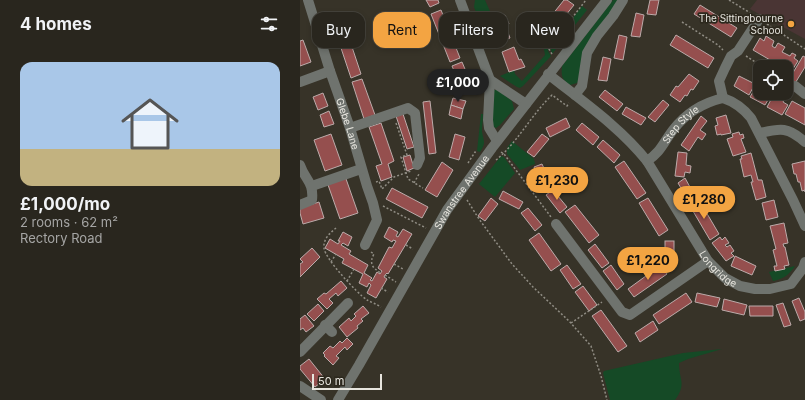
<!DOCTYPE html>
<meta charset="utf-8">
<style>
body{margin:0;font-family:Inter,sans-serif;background:#35322b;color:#f1f3f6;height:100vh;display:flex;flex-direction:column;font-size:15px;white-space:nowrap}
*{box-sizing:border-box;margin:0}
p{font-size:13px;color:#a5a5a4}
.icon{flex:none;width:22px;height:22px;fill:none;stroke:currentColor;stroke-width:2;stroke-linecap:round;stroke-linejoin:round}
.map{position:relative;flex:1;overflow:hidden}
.panel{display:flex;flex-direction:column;background:#29261e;width:300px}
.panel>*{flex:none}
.hud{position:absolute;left:12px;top:12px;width:380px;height:36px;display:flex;gap:8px}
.buttons{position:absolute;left:453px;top:60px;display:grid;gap:8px}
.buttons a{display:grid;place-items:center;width:40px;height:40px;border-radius:8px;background:#29261e;box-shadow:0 2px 6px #0003,0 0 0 1px #45433c;font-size:20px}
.scale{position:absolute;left:12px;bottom:10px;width:70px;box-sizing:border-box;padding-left:4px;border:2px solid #e7e5de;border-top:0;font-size:11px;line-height:14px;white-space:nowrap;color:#e7e5de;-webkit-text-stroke:3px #2d291e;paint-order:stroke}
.price{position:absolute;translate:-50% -34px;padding:0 9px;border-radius:14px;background:#f3a442;color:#111;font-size:13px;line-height:26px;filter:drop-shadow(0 1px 2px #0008)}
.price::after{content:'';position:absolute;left:50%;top:24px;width:12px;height:9px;margin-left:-6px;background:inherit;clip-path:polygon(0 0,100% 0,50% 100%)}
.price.active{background:#222;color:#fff}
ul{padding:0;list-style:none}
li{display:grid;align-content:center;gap:8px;height:212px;padding:0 20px}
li+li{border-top:1px solid #45433c}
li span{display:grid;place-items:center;height:124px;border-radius:12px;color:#555}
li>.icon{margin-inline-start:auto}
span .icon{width:72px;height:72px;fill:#fffc;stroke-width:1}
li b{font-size:17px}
h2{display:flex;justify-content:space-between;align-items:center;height:48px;padding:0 20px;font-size:17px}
.tag{padding:0 14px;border-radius:12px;background:#29261e;box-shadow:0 2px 6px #0003,0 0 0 1px #45433c;font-size:14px;line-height:36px}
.tag.active{background:#f3a442;color:#111}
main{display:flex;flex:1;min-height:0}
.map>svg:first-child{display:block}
.education{fill:#4a3534}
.green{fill:#154a26}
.building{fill:#954f4e;stroke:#bcabaa}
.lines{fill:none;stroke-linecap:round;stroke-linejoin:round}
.path{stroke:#908d84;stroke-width:1.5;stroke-dasharray:2 2;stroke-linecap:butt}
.minor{stroke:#6f736e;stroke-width:10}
.poi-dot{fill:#f3a442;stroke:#2d291e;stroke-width:1.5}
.labels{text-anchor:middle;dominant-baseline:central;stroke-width:3.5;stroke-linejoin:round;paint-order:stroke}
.poi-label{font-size:10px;fill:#e7e5de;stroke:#2d291e;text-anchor:end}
.street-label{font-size:10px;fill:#e7e5de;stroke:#2d291e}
</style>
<main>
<section class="panel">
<h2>4 homes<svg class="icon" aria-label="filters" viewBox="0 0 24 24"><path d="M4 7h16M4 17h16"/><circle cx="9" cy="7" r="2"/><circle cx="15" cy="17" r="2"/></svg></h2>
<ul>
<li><span style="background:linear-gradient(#a9c7e8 70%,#c2b280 0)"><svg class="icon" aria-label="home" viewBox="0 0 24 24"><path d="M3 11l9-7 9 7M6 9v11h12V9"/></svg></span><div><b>£1,000/mo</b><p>2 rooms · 62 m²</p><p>Rectory Road</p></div></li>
</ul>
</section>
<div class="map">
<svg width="505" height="400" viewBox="0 0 505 400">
<rect width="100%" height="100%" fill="#373328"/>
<!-- education -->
<path class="education" d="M457,0H505V39L450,9Z"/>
<!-- green -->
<g class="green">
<path d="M175,0H185L193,18L180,23L174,7Z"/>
<path d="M313,0H318L279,79L277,83L270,85C262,80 261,76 262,66Z"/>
<path d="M282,6L287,10L252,54L251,50V47Z"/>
<path d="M247,40L250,44L248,51L251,56L223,86L220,88L217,87L200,76L214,70L215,74L222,81L245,55L243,43Z"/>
<path d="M194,90H198L212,101L214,109L200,125L196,128L191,126Z"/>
<path d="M181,114H183C183,120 182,125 182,131C183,141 187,142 180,152L177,151Z"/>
<path d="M212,141L234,159L235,164L220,170L207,154V148Z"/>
<path d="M201,156L204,157L215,173L195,197L179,184Z"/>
<path d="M495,266C489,275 483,279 473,281L469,272Z"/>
<path d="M422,349L388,359L379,363C379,380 387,384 375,400H310L303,373L304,371L383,353Z"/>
</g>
<!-- building -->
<g class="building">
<path d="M126,0H138L139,3L130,7Z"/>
<path d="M264,0H267L274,5L261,21L252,15Z"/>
<path d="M350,0H359L356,15L347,14Z"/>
<path d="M400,5L437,28L431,37L394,14Z"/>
<path d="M141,10L160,58L150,62L131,14Z"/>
<path d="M336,13L344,15L340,37L331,36Z"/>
<path d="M205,15L209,24L205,25L210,38L199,42L191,21Z"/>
<path d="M43,16L49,33L39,36L34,20Z"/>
<path d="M247,21L256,28L244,43L235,36Z"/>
<path d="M319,35L327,37L323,60L314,58Z"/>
<path d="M376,35L414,58L408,68L370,45Z"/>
<path d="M466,36L474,41L472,46L475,48L478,43L485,47L482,52L490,56L492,53L496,55L494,58L498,61L491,72L486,69V67H482L453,50L460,38L464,41Z"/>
<path d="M49,38L61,74L51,78L39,42Z"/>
<path d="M3,40L11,62L0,66V41Z"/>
<path d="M214,47L219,60L221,59L225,67L209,72L202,52Z"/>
<path d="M503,56L505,57V67L494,85L488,81Z"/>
<path d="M303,57L311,59L307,81L298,80Z"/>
<path d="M162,62L170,81L160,85L152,66Z"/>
<path d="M389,74L399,81L393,90L391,89L387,96L385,95L380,102L370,95L376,86L378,87Z"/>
<path d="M439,76L455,84L449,95L434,86Z"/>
<path d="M62,79L75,115L64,119L52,82Z"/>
<path d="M456,87L460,89V93H467L471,95L465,105L450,97Z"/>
<path d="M305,90L323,104L317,111L299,97Z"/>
<path d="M23,93L28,106L18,110L13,97Z"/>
<path d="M478,94L485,98L483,102L488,105L482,115L467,107L473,96L476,98Z"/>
<path d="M153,98L166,101L163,109L151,105Z"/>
<path d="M363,100L369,105L355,122L348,117Z"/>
<path d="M130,101L136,153L129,154L123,102Z"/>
<path d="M492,101L505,108V125L485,114Z"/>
<path d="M151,105L163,109L161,119L149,115Z"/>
<path d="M326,107L346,118L341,125L322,114Z"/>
<path d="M29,111L34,124L24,127L20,115Z"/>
<path d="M103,114L114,147L107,149L96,116Z"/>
<path d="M426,115L431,133L421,135V134L417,135L415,126L418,125L416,118Z"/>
<path d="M401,116L407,121L400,130L406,134L402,140L398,137L389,151L381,145Z"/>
<path d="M266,118L270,127L250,137L246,128Z"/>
<path d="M81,123L94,161L88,164L92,177L81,181L76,166L82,164L69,127Z"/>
<path d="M282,123L299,137L293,145L276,130Z"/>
<path d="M439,132L440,135L443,134L444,138L441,139L446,152L433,156L427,139L433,137L432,134Z"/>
<path d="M31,134L42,165L25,171L14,140Z"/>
<path d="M155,134L165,137L159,160L149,157Z"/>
<path d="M242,134L249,139L234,157L227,152Z"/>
<path d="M303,140L320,155L314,163L297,147Z"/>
<path d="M378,152L387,153L386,165L391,166L390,173L385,172L384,177L375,176Z"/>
<path d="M451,153L458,180H462L466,197L456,200L451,182H453L451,175L444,177L440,159H442L441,156Z"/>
<path d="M110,155L114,168L107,171L103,157Z"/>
<path d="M324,161L346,193L337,199L315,167Z"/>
<path d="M505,161V192V190L502,191L500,182H498L496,174H494L492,164Z"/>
<path d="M142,162L153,170L137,197L125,190Z"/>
<path d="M242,164L252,186L243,189L234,167Z"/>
<path d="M45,176L58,213L40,219L27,182Z"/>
<path d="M385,178L396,198L389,202L378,183Z"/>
<path d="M92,188L128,207L122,218L86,199Z"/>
<path d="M253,190L267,207L260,213L246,195Z"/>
<path d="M203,191L223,202L219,209L199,199Z"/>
<path d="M191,198L198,204L185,221L178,216Z"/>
<path d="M348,198L368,230L359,236L339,203Z"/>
<path d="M399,200L419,234L410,240L390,206Z"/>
<path d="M474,200L478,217L466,220L462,203Z"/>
<path d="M19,202L24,218L3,224L0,213V208Z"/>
<path d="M275,205L299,235L289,243L265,212Z"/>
<path d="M228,208L242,225L235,231L221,213Z"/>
<path d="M484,223L488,243L483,244L484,247H485L489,265L484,266L485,269L475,271L474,266H477L473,250L476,249L470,226Z"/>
<path d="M89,227L98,232L96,236L98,237L103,229L112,234L88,274L87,273L85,275L84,277L87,279L76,298L67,293L71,285L69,283L67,287L59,283L63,274L42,263L44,259L25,248L30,239L38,244L40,241H38L43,232L52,237L48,246L43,243L41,245L51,251L49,254L68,265L64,273L72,278L70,280L72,281L77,272L80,274L82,271L78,268L89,247L92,248L96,241L93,240L92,242L84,237Z"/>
<path d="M239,233L261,264L251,271L229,240Z"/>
<path d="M420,237L422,240L425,237L429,243L425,245L427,247L430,245L434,251L431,253L434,256L426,261L412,243Z"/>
<rect x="365" y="241" width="9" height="25"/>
<path d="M295,244L309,263L302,268L288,250Z"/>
<path d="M12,248L20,257L0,277V264L3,262L0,259Z"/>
<path d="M435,256L456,266L452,275L431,266Z"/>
<path d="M267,265L281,284L273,289L260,270Z"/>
<path d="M311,265L324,284L317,290L303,271Z"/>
<path d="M361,265L367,274L334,297L328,289Z"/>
<path d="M41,281L47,288L38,296L36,293L29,299L33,303L27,309L17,299L24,293L26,294Z"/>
<path d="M283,286L297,305L289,311L275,292Z"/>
<path d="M386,293L392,302L359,324L353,315Z"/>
<path d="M397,293L420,298L417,307L395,302Z"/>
<path d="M499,298L505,312V319L500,321L492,301Z"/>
<path d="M424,299L447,305L444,315L422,310Z"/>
<path d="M483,303L491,325L484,327L476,305Z"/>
<path d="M18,304L24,311L14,321L7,314Z"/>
<path d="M63,306L69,313L61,319L63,321L57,326L58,328L47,337L39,327L49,318L51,321L56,316L54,314Z"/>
<path d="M449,306H473V316H450Z"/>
<path d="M301,310L327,346L318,352L292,316Z"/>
<path d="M5,315L14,326L6,332L3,328L0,330V319Z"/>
<path d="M353,321L358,330L340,342L335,333Z"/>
<path d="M47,338L53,344L47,350L45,347L36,356L39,358L33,365L24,356L25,355L23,353L30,346L33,348L40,341L42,343Z"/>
<path d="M9,359L25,379L15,387L0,369V366Z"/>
</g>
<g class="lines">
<!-- path -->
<g class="path">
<path d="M429,0L452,14"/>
<path d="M382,22L418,45L423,50"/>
<path d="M467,24L505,49"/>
<path d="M252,54L249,49L251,45L286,0"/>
<path d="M446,56L463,67"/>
<path d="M96,123L107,155L101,157L108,179L123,188"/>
<path d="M201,152L204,154L251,217"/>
<path d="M196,160C218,142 231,115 252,95L267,106L269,103"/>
<path d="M168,163L175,152L176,153"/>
<path d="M76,182L79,181L82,189L94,177L111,171"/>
<path d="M114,183L119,174"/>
<path d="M167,200L179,219L212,264L233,287L269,321L291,346L301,376L307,400"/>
<path d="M83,206L126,228"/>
<path d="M36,228C30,233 23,239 24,248C25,259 57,293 67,300C71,302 76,304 81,307"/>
<path d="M106,245L113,249"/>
<path d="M71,252L74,254C69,263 72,268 81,273"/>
<path d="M31,262L36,254"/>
<path d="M94,264L103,269"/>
<path d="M85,275L96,282"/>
<path d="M47,281L54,269"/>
<path d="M81,288L88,292"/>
<path d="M271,323L302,302"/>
</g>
<!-- minor -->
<g class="minor">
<path id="s1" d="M8,0L30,71L50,128L67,186L73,203L77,220L65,245"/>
<path d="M160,0L190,80L188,120L189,128L197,141"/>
<path id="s2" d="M248,74C282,101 320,127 347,161L408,261L425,278L440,286L455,289H470L491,284L503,268L505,262"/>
<path d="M190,80L226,104"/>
<path d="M0,82L30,71"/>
<path d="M495,86L505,94"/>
<path d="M275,95L282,86L287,53L297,36L313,16L323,0"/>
<path d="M423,98C435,102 443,108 451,118L493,200L505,226"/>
<path d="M423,98L419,81L425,68L431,56L438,51L459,19"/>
<path d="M50,128L108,108L115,113L120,158L117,165"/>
<path d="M460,133C481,128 488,127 505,142"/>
<path id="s3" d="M347,161C361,152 363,143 373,130C386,113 402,103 423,98"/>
<path d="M0,165C5,180 14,182 12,200L0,205"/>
<path d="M12,186L61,169"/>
<path d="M256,224L322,312L330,315L408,261"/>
<path d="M25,325L32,332"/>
<path d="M0,352L48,303"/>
<path d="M0,386L21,400"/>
<path id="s4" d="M38,400L59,365L147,210L192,148L307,0"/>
</g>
</g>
<!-- markers -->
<circle class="poi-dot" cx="491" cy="24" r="4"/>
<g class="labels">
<!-- poi labels -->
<g class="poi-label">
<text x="483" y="18">The Sittingbourne<tspan x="483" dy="12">School</tspan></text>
</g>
<!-- street labels -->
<g class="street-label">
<text stroke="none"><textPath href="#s1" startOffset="130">Glebe Lane</textPath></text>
<text stroke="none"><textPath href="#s3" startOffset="50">Step Style</textPath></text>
<text stroke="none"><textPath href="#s4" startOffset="242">Swanstree Avenue</textPath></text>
<text stroke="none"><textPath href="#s2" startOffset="262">Longridge</textPath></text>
</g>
</g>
</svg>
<div class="buttons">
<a><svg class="icon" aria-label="locate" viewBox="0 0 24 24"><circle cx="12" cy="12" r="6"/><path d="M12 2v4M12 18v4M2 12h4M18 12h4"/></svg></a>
</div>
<div class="scale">50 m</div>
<b class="price active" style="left:158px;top:103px">£1,000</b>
<b class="price" style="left:257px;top:201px">£1,230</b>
<b class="price" style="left:404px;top:220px">£1,280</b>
<b class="price" style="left:348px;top:281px">£1,220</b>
<div class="hud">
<a class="tag">Buy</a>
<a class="tag active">Rent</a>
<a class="tag">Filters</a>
<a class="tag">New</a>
</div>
</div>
</main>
